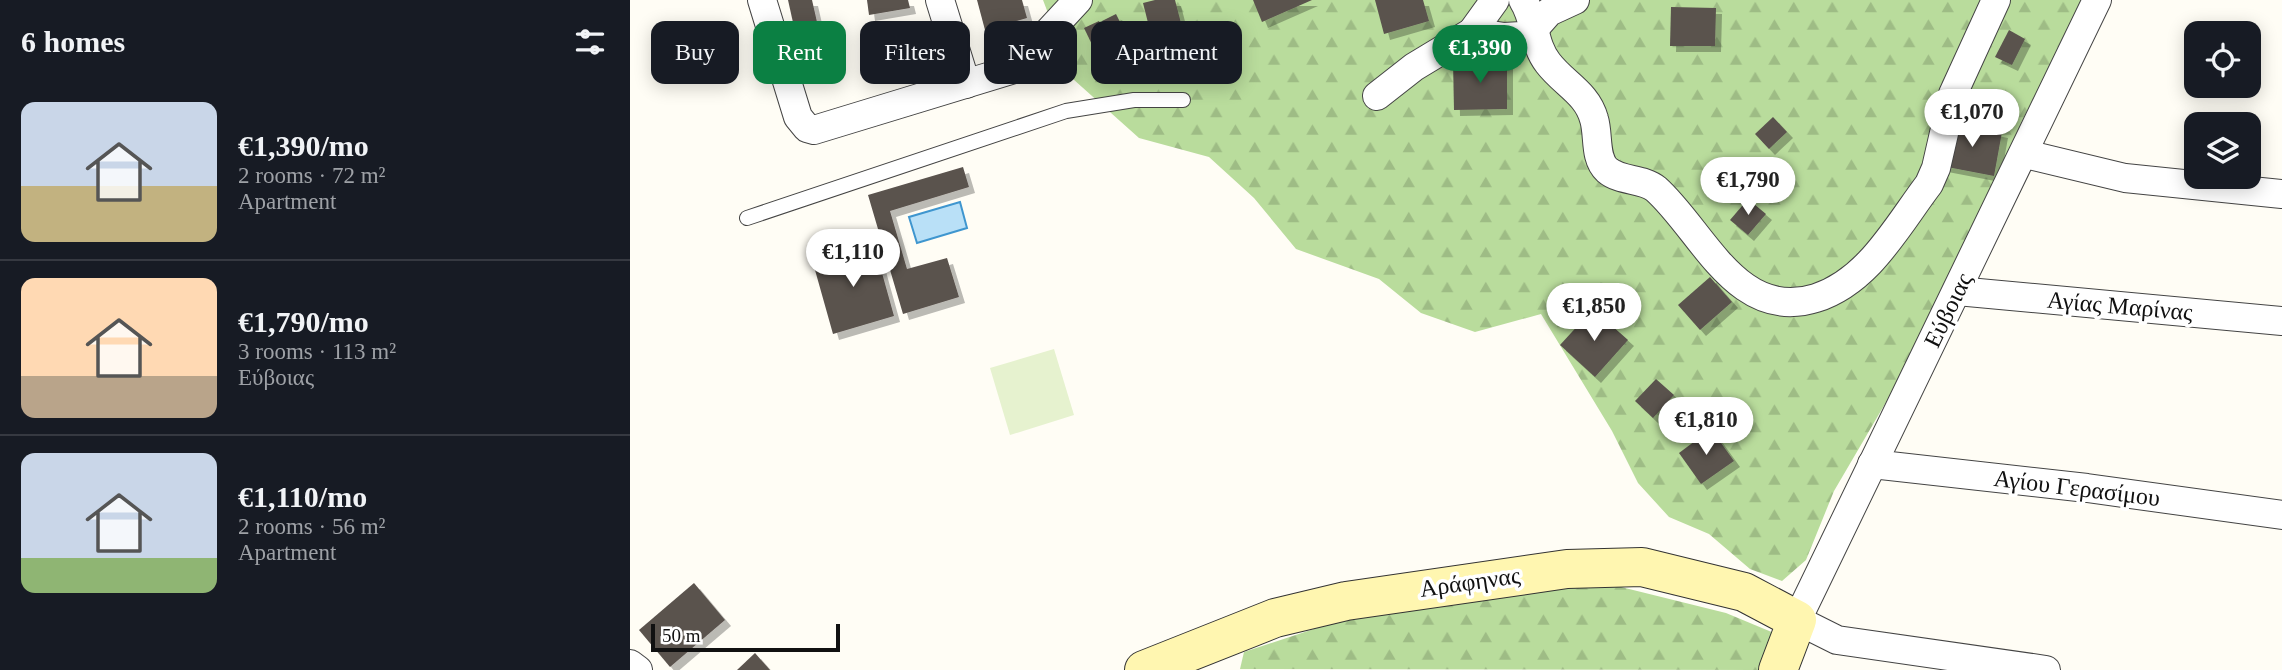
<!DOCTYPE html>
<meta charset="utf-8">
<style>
body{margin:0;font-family:"Times New Roman",serif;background:#242831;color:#f1f3f6;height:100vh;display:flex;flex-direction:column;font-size:26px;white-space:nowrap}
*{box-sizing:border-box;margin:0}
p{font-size:23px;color:#9ea1a6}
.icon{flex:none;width:38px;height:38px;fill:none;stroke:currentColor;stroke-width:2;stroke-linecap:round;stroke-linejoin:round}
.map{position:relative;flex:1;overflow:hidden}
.side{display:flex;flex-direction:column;background:#171b24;width:630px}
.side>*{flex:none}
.guide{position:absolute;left:21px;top:21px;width:665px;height:63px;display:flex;gap:14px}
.fabs{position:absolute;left:1554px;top:21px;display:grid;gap:14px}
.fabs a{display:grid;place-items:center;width:77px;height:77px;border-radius:14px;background:#171b24;box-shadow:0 4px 18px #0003;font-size:35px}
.scale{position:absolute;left:21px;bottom:18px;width:189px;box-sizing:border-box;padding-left:7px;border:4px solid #111;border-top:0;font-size:19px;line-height:24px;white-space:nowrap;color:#111;-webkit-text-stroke:5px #fff;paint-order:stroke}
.price{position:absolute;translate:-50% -60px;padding:0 16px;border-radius:24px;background:#fff;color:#222;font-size:23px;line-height:46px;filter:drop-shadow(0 2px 4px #0008)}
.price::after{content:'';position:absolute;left:50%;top:42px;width:21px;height:16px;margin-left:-10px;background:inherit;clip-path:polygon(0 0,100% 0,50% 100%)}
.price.selected{background:#0b8043;color:#fff}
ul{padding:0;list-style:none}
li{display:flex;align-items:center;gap:21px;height:175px;padding:0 21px}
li+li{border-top:2px solid #363941}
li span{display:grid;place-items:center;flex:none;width:196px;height:140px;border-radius:14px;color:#555}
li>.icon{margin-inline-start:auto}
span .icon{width:84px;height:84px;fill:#fffc;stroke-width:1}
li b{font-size:30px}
h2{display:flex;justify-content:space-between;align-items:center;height:84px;padding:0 21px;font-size:30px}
.pill{padding:0 24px;border-radius:14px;background:#171b24;box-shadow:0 4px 18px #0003;font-size:24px;line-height:63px}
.pill.selected{background:#0b8043;color:#fff}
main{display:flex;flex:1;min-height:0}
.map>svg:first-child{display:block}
.forest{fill:url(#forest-firs)}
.pitch{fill:#e6f2cf}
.water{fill:#b9e0f7;stroke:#3f96cf;stroke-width:2}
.building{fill:#5a524d;filter:url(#shadow)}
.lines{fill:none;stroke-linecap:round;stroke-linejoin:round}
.service-casing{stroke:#444;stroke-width:16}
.minor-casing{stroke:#444;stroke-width:30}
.secondary-casing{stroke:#333;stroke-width:40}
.service{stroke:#fff;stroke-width:14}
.minor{stroke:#fff;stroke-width:28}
.secondary{stroke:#fff6b0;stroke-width:38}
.labels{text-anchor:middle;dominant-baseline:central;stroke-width:7;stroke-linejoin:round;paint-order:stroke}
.street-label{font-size:24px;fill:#111;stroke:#fff}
</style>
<main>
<section class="side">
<h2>6 homes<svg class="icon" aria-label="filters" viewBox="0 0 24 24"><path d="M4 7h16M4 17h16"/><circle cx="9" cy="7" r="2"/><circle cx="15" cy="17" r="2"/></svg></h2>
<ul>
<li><span style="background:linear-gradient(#c9d6e8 60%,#c2b280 0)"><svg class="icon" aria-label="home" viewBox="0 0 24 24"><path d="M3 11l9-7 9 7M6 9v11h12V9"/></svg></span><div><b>€1,390/mo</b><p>2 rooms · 72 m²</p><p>Apartment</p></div></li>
<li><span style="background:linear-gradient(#ffd9b3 70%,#b9a48a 0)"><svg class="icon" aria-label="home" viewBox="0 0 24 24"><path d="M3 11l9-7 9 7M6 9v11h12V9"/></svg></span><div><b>€1,790/mo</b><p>3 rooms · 113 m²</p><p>Εύβοιας</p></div></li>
<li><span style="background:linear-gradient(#c9d6e8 75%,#8fb573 0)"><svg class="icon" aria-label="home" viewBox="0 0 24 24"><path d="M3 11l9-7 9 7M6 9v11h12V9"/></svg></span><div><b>€1,110/mo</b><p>2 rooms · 56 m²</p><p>Apartment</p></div></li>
</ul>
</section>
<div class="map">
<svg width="1652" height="670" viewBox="0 0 1652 670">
<defs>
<pattern id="forest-firs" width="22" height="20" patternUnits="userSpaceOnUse" patternTransform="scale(1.75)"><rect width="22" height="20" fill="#b9dc9c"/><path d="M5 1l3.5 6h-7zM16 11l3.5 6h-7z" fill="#9ebc85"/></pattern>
<filter id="shadow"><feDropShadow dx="6" dy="6" stdDeviation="0" flood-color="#0004"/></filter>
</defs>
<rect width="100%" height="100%" fill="#fffdf5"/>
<!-- forest -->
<g class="forest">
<path d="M413,0H1454L1392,121L1290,344L1204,491L1176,560L1152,581L1120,569L1079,534L1039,517L1008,483L982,431L911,314L845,332L791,313L749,279L666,249L624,198L579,157L509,138L443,79Z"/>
<path d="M987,586L1096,613L1144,633L1130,670L610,669L614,652L705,622L930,588Z"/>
</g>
<!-- pitch -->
<path class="pitch" d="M424,349L444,415L380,435L360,368Z"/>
<!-- water -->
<path class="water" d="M330,202L337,228L287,243L279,217Z"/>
<!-- building -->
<g class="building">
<path d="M158,0H182L187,22L164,27Z"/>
<path d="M237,0H278L280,8L239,15Z"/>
<path d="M347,0H392L397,18L355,30Z"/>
<path d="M525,0H545L558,50L527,58L513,3Z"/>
<path d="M623,0H682L632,22Z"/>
<path d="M745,0H793L799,21L754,34Z"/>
<path d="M1041,7L1086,8L1085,46H1040Z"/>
<path d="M486,14L497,36L483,43L472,21Z"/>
<path d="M469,21L485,54L470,61L454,28Z"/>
<path d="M263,29L269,67L240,72L234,34Z"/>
<path d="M1379,30L1395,39L1382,65L1365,57Z"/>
<path d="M877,60V109L824,110L823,61Z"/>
<path d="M1143,117L1157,132L1139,149L1125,134Z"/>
<path d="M1321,122L1372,132L1364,176L1312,166Z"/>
<path d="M333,167L339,187L260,211L277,269L317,258L329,297L273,314L238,195Z"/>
<path d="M1118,199L1136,214L1118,235L1100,220Z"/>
<path d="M225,241L231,260L247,255L264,316L203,334L185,270L202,265L197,249Z"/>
<path d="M1080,277L1102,302L1070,330L1048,305Z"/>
<path d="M963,309L998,340L965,377L930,345Z"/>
<path d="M1026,379L1044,395L1023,418L1005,401Z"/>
<path d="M1081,429L1104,461L1071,484L1049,453Z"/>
<path d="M64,583L95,620L40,667L9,630Z"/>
<path d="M125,653L140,670H107Z"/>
</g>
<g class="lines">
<!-- service casing -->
<g class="service-casing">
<path id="service" d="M117,218L436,111L504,100H553"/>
</g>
<!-- minor casing -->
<g class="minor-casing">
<g id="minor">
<path d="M132,0L168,117L177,128L184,130L384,69L448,0"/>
<path d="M310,0L336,84"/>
<path d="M893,0C906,20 903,44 918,63C934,84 957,93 964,119C969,135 964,158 977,170C991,182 1013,178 1026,189C1073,231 1107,323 1186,298C1239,281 1267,226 1299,184L1306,168L1323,94L1366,0"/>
<path d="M842,32L865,0"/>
<path d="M747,96L784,67L842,32L874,37L892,36L904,29L919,12L945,0"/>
<path d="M1395,154L1495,178L1652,194"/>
<path d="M1327,291L1652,321"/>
<path d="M1242,464L1457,488L1652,515"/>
<path d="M0,664L8,670"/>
<path d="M1416,670L1207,640L1167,620L1467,0"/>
</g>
</g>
<!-- secondary casing -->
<g class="secondary-casing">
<path id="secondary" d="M514,670L645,618L716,601L937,569L1012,567L1114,592L1167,620L1148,670"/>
</g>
<!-- service -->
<use href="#service" class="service"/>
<!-- minor -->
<use href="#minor" class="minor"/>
<!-- secondary -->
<use href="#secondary" class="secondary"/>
</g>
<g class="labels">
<!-- street labels -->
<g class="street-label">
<text transform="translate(1490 306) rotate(5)">Αγίας Μαρίνας</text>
<text transform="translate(1318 310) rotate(-64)">Εύβοιας</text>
<text transform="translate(1447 488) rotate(7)">Αγίου Γερασίμου</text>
<text transform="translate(840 582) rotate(-8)">Αράφηνας</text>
</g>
</g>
</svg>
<div class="fabs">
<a><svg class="icon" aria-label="locate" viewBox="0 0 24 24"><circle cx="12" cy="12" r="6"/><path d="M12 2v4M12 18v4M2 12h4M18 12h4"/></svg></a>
<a><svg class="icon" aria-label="layers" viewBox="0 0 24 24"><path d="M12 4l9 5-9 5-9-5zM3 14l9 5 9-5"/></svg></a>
</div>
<div class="scale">50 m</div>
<b class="price selected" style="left:850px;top:85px">€1,390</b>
<b class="price" style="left:1342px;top:149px">€1,070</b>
<b class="price" style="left:1118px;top:217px">€1,790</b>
<b class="price" style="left:223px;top:289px">€1,110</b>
<b class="price" style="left:964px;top:343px">€1,850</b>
<b class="price" style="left:1076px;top:457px">€1,810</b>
<div class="guide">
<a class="pill">Buy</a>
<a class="pill selected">Rent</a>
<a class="pill">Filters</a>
<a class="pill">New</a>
<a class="pill">Apartment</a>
</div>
</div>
</main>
